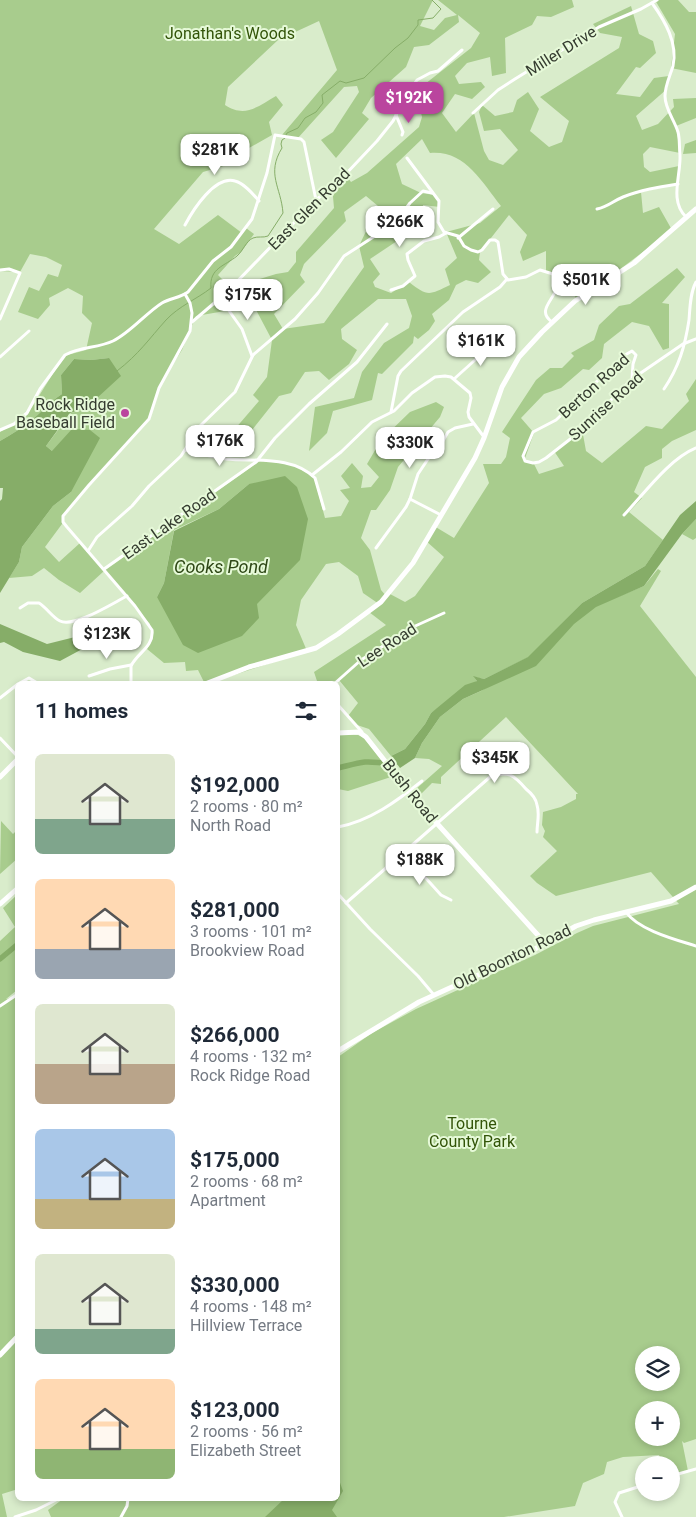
<!DOCTYPE html>
<meta charset="utf-8">
<style>
body{margin:0;font-family:Roboto,sans-serif;background:#f6f6f7;color:#1f2937;height:100vh;display:flex;flex-direction:column;font-size:19px;white-space:nowrap}
*{box-sizing:border-box;margin:0}
p{font-size:16px;color:#747a83}
.icon{flex:none;width:28px;height:28px;fill:none;stroke:currentColor;stroke-width:2;stroke-linecap:round;stroke-linejoin:round}
.map{position:relative;flex:1;overflow:hidden}
.drawer{position:absolute;left:15px;top:681px;width:325px;height:820px;display:flex;flex-direction:column;background:#fff;border-radius:8px;box-shadow:0 2px 8px #0003}
.drawer>*{flex:none}
.controls{position:absolute;left:635px;top:1346px;display:grid;gap:10px}
.controls a{display:grid;place-items:center;width:45px;height:45px;border-radius:50%;background:#fff;box-shadow:0 2px 8px #0003;font-size:25px}
.price{position:absolute;translate:-50% -42px;padding:0 11px;border-radius:10px;background:#fff;color:#222;font-size:16px;line-height:32px;filter:drop-shadow(0 1px 2px #0008)}
.price::after{content:'';position:absolute;left:50%;top:30px;width:15px;height:11px;margin-left:-8px;background:inherit;clip-path:polygon(0 0,100% 0,50% 100%)}
.price.on{background:#ba459e;color:#fff}
ul{padding:0;list-style:none}
li{display:flex;align-items:center;gap:15px;height:125px;padding:0 20px}
li span{display:grid;place-items:center;flex:none;width:140px;height:100px;border-radius:8px;color:#555}
li>.icon{margin-inline-start:auto}
span .icon{width:60px;height:60px;fill:#fffc;stroke-width:1}
li b{font-size:21px}
h2{display:flex;justify-content:space-between;align-items:center;height:60px;padding:0 20px;font-size:21px}
.map>svg:first-child{display:block}
.green{fill:#a8cc8d;fill-rule:evenodd}
.water{fill:#86ad68}
.lines{fill:none;stroke-linecap:round;stroke-linejoin:round}
.stream{stroke:#86ad68;stroke-width:1}
.river{stroke:#86ad68;stroke-width:5.5}
.street{stroke:#fff;stroke-width:3}
.secondary{stroke:#fff;stroke-width:5}
.poi-dot{fill:#ba459e;stroke:#e6f9d8;stroke-width:2}
.labels{text-anchor:middle;dominant-baseline:central;stroke-width:4;stroke-linejoin:round;paint-order:stroke}
.park-label{font-size:16px;fill:#325408;stroke:#e6f9d8}
.street-label{font-size:16px;fill:#353c30;stroke:#e6f9d8}
.poi-label{font-size:16px;fill:#353c30;stroke:#e6f9d8;text-anchor:end}
.water-label{font-size:18px;font-style:italic;fill:#2e4716;stroke:#e6f9d8}
</style>
<div class="map">
<svg width="696" height="1517" viewBox="0 0 696 1517">
<rect width="100%" height="100%" fill="#d9eccb"/>
<!-- green -->
<g class="green">
<path d="M0,0H433L420,26L434,30L445,18L457,15L438,0H572L574,7L551,17L537,16L532,25L505,38L506,73L492,76L490,57L467,63L455,76L459,84L481,82L485,87L472,99L455,94L442,113L456,132L474,113L484,151L489,160L503,165L518,150L500,129L484,131L479,112L482,105L495,116L513,112L517,100L528,92L539,109L530,131L549,147L562,142L569,121L540,97L619,48L622,37L600,33L593,24L631,6L639,34L653,41L656,53L640,68L636,67L616,94L640,97L654,78L669,76L667,89L636,116L642,130L658,124L674,107L673,99L696,98V118L676,126L680,153L650,147L643,154L644,167L650,172L679,166L678,184L641,192L643,213L659,207L672,230L578,301L568,286L559,293L555,276L546,271V251L523,261L520,252L527,235L509,215L480,252L479,260L491,272L478,283L466,280L456,285L449,300L432,314L435,321L429,330L418,339L414,336L413,343L382,374L378,373L372,400L333,411L327,433L309,451L315,407L354,398L362,372L384,343L409,328L412,316L406,299H378L341,329L342,339L357,350L349,364L329,380L319,371L305,372L291,393L279,396L245,439L234,430L259,401L253,395L267,377L272,340L254,306L196,316L182,350L161,383L150,419L62,516V524L45,547L59,562L80,543L104,571L260,461L290,463L314,477L325,518L341,516L349,501L340,490L350,488L341,476L352,463L363,476L361,488L371,487L379,477L367,464L381,440L410,412L436,402L444,407L440,417L398,467L390,490L376,510H371L361,538L370,550L381,590L387,597L390,594L405,602L415,596L444,557L426,541L434,526L454,538L489,483L483,464H501L506,457L510,438L502,432L536,380L550,368H562L574,356L571,353L594,340L599,325L619,306L630,304L677,268L685,277L662,303L669,304V348L663,350L649,326L632,322L604,344L602,358L589,370L583,369L561,388L544,394L521,418L534,433L524,461L534,464L539,474L564,466L554,451L582,429L586,451L602,463L646,426L662,429L689,401L686,394L696,379V430L672,441L662,449V458L645,467L634,492L642,498L629,512L663,540L645,566L582,603L529,657L484,679L474,677L477,681L431,713L425,724L405,749L391,756L369,729L354,724L348,716L358,703L339,680L335,684H318L314,672L386,625L369,612L379,604L363,593L358,576L339,562L326,564L301,600L296,625L307,651L207,684H205L198,670L186,671L185,662L164,663L147,649L152,640L150,624L104,571L80,593L59,580L44,568L32,576L9,578L19,562L22,547L53,506L71,492L52,451L46,446L71,413L85,409L109,358L91,360L74,359L61,375L62,394C51,401 44,410 34,418C24,427 12,434 0,441V432L27,415L64,356L86,350L92,323L82,313L83,296L68,288L49,298L50,305L38,319L18,312L29,287L39,291L48,274L58,277L62,265L46,257L30,254L20,272L0,271ZM458,15L480,33L471,48L416,91L422,117L419,127L367,173L351,182L345,174L332,185L334,208L296,252V262L288,272L276,274L231,288L218,275L235,256L241,252L254,234L246,228L242,233L218,215L179,244L154,229L203,172L247,159L249,148L272,135L269,122L283,105L276,96C257,107 245,118 225,105L228,87L278,40L319,21L337,70L282,135L297,139L344,87L357,86L359,92L333,132L321,140L336,158L369,119L362,113L371,98L406,67L414,47L429,45L459,22ZM422,139L430,153C465,150 481,181 501,206L480,223L446,232L457,258L445,269L450,285C429,295 428,297 409,282L391,293L375,287L373,282L380,274L370,259L421,225L423,205L440,207L435,195L421,193L402,184L396,164ZM366,196L378,206L359,246L364,267L324,323L283,329L274,314L305,282L300,275L304,264L346,221L344,212ZM249,484L257,604L157,597L164,583L174,530L219,509Z"/>
<path d="M655,0H678L689,12H696V73L671,68L675,34Z"/>
<path d="M696,140V153L683,154L685,144Z"/>
<path d="M696,519V538L693,540L682,534Z"/>
<path d="M658,569L661,571L640,606L696,677V1439L684,1443L682,1441L688,1471L671,1476V1465H663L659,1455L623,1457L607,1462L604,1474L583,1483L575,1506L504,1517H51L48,1510L63,1499H338V1057L372,1033L416,1009L535,955L577,933L593,926L679,904L651,872L556,896L537,883L530,876L557,851L543,837L545,831L542,825L543,812L561,807L576,799V794H578L506,717L441,777V784L432,783L421,794L416,789L442,766L429,759L415,758L422,743L440,717L463,699L481,691L517,669L588,609L644,586ZM644,1355H671V1382H644ZM644,1410H671V1438H644Z"/>
<path d="M338,734L358,735L364,738L394,776L348,791L338,789Z"/>
<path d="M1,821L13,834L17,830L18,858L0,874Z"/>
<path d="M17,895V990L6,999L17,997L18,1489L2,1494L7,1517H0V941L15,927L3,908Z"/>
</g>
<!-- water -->
<g class="water">
<path d="M109,358L121,376L85,409L70,413L46,446L52,451L72,429L90,430L100,438L71,492L53,506L22,547L19,562L0,593V501L2,499L3,488H0V441C12,434 24,427 34,418C44,410 51,401 62,394L61,375L74,359L91,360Z"/>
<path d="M285,476L297,487L308,519L300,560L257,604L259,618L242,636L198,653L183,645L157,597L164,583L174,531L219,509L249,484Z"/>
<path d="M696,501V519L682,534L644,586L596,607L574,624L536,666L463,699L440,717L422,743L415,758L400,768L391,756L405,749L425,724L431,713L465,685L477,681L473,676L484,679L528,657L582,603L645,566L680,515Z"/>
<path d="M139,621L136,629L112,633L60,661L23,652L4,642L0,643V624L47,644Z"/>
<path d="M338,1477L343,1491L332,1510L337,1517H265L284,1499H338Z"/>
</g>
<g class="lines">
<!-- stream -->
<g class="stream">
<path d="M286,135L287,133L298,128L305,118L316,112L323,103L322,95L340,81L346,83L364,78L395,48L408,38L418,25V20L433,18L441,9L432,0"/>
<path d="M117,371C139,354 149,339 166,320C179,306 197,299 211,288C209,268 225,266 237,256C243,251 246,241 253,238C258,236 263,238 268,236L283,213C281,187 266,174 282,148L281,144L282,140L285,138"/>
</g>
<!-- river -->
<g class="river">
<path d="M338,768C347,766 356,763 365,762C377,761 390,766 401,760"/>
<path d="M0,959L18,944"/>
</g>
<!-- street -->
<g class="street">
<path d="M652,3C665,21 678,43 673,66C670,76 665,86 665,96C665,109 674,119 678,132C680,139 679,147 680,155C681,176 669,200 686,217"/>
<path d="M473,113L498,90L515,79L599,27L641,9L657,0"/>
<path d="M396,115L403,132L402,135"/>
<path d="M407,158L439,201L438,222L444,232L458,236L464,246L471,250L478,252L482,250L490,240H495L498,242L503,274L508,280L526,277L540,270L553,274L556,279C557,284 556,288 555,292C550,303 538,312 552,322"/>
<path d="M597,209C608,207 613,201 623,197C640,190 659,187 678,184"/>
<path d="M185,225C193,210 215,175 235,181C244,183 253,194 259,201"/>
<path d="M458,238L493,209"/>
<path d="M0,270L9,269L20,273L0,319"/>
<path d="M391,290L403,286L415,276L408,260L407,254L424,241L439,237L446,233"/>
<path d="M220,298L242,329L252,356"/>
<path d="M192,322L226,293L316,200L343,177L377,141L393,121L407,94L417,80L430,73L438,71L462,50"/>
<path d="M0,357L29,331"/>
<path d="M454,379L495,342"/>
<path d="M632,379L633,364L636,355L632,351L625,355L556,420L533,432L523,456L525,461L533,463L539,462L546,458L578,433L632,379L683,344L696,339"/>
<path d="M664,389C679,367 685,346 689,320C690,308 690,293 696,282"/>
<path d="M391,412L398,376L401,371L463,312L500,287L507,279"/>
<path d="M0,430L14,424L27,413L40,389L65,355C79,347 98,348 113,341C130,333 146,313 162,303C170,298 180,298 188,292L213,261L231,247L252,219L267,173L275,135L301,139L304,142L316,200"/>
<path d="M185,450C199,453 212,457 226,459C255,462 292,455 315,478L324,509"/>
<path d="M312,475L341,452L372,422L394,411L412,393L435,377L445,376L451,377L470,393L471,398L468,412L469,417L484,437"/>
<path d="M410,499L441,515"/>
<path d="M624,515C644,494 669,459 696,448"/>
<path d="M376,548L406,507L410,499L418,474L428,459L440,446L448,432L455,428L473,424"/>
<path d="M88,551L97,537L132,506L149,486L181,456L200,426L235,392L253,355L295,319L318,293L344,256L395,223L410,203L423,191L432,193"/>
<path d="M104,569L256,462L275,438L309,404L357,362L387,324"/>
<path d="M20,608L28,603H39C47,608 52,617 60,621C74,628 113,603 127,596"/>
<path d="M89,676L110,669L131,665"/>
<path d="M18,684L29,678L39,684"/>
<path d="M131,684V666C137,653 154,647 152,630L135,606L67,527L63,522V516L89,485L149,419L159,388L190,331L192,313L190,303L185,294"/>
<path d="M334,684L361,660L413,627L444,613"/>
<path d="M0,698L18,684"/>
<path d="M338,705L362,732"/>
<path d="M0,738L18,757"/>
<path d="M338,827C370,821 397,801 422,781"/>
<path d="M404,854L441,895L451,900"/>
<path d="M338,894L370,929L418,976L434,995"/>
<path d="M346,903L490,777C508,770 514,775 526,789C531,793 536,798 537,805C540,814 537,823 537,832"/>
<path d="M626,912C638,930 677,940 696,946"/>
<path d="M0,1006L18,994"/>
<path d="M671,1476L696,1469"/>
<path d="M15,1517L36,1510L58,1499"/>
<path d="M121,1517L127,1506L128,1499"/>
<path d="M622,1517L615,1502L619,1493L644,1485"/>
</g>
<!-- secondary -->
<g class="secondary">
<path d="M205,684L249,667L316,648L338,634L381,602L413,563L475,458L484,438L502,387L519,357L542,332L575,301L634,263L696,209"/>
<path d="M338,733L359,732L366,737L414,798L545,943"/>
<path d="M0,777L18,759"/>
<path d="M0,904L18,888"/>
<path d="M338,1051L419,1002L533,950L576,926L594,920L671,901L696,887"/>
<path d="M0,1355L18,1336"/>
</g>
</g>
<!-- markers -->
<circle class="poi-dot" cx="125" cy="413" r="5"/>
<g class="labels">
<!-- park labels -->
<g class="park-label">
<text x="230" y="33">Jonathan's Woods</text>
<text x="472" y="1123">Tourne<tspan x="472" dy="18">County Park</tspan></text>
</g>
<!-- street labels -->
<g class="street-label">
<text transform="translate(561 51) rotate(-32)">Miller Drive</text>
<text transform="translate(309 209) rotate(-45)">East Glen Road</text>
<text transform="translate(594 386) rotate(-42)">Berton Road</text>
<text transform="translate(606 406) rotate(-42)">Sunrise Road</text>
<text transform="translate(169 524) rotate(-35)">East Lake Road</text>
<text transform="translate(387 645) rotate(-33)">Lee Road</text>
<text transform="translate(410 791) rotate(51)">Bush Road</text>
<text transform="translate(512 957) rotate(-26)">Old Boonton Road</text>
</g>
<!-- poi labels -->
<g class="poi-label">
<text x="115" y="404">Rock Ridge<tspan x="115" dy="18">Baseball Field</tspan></text>
</g>
<!-- water labels -->
<g class="water-label">
<text x="221" y="566">Cooks Pond</text>
</g>
</g>
</svg>
<div class="controls">
<a><svg class="icon" aria-label="layers" viewBox="0 0 24 24"><path d="M12 4l9 5-9 5-9-5zM3 14l9 5 9-5"/></svg></a>
<a>+</a>
<a>−</a>
</div>
<b class="price on" style="left:409px;top:124px">$192K</b>
<b class="price" style="left:215px;top:176px">$281K</b>
<b class="price" style="left:400px;top:248px">$266K</b>
<b class="price" style="left:586px;top:306px">$501K</b>
<b class="price" style="left:248px;top:321px">$175K</b>
<b class="price" style="left:481px;top:367px">$161K</b>
<b class="price" style="left:220px;top:467px">$176K</b>
<b class="price" style="left:410px;top:469px">$330K</b>
<b class="price" style="left:107px;top:660px">$123K</b>
<b class="price" style="left:495px;top:784px">$345K</b>
<b class="price" style="left:420px;top:886px">$188K</b>
<section class="drawer">
<h2>11 homes<svg class="icon" aria-label="filters" viewBox="0 0 24 24"><path d="M4 7h16M4 17h16"/><circle cx="9" cy="7" r="2"/><circle cx="15" cy="17" r="2"/></svg></h2>
<ul>
<li><span style="background:linear-gradient(#dfe7d0 65%,#7fa58c 0)"><svg class="icon" aria-label="home" viewBox="0 0 24 24"><path d="M3 11l9-7 9 7M6 9v11h12V9"/></svg></span><div><b>$192,000</b><p>2 rooms · 80 m²</p><p>North Road</p></div></li>
<li><span style="background:linear-gradient(#ffd9b3 70%,#9aa5b1 0)"><svg class="icon" aria-label="home" viewBox="0 0 24 24"><path d="M3 11l9-7 9 7M6 9v11h12V9"/></svg></span><div><b>$281,000</b><p>3 rooms · 101 m²</p><p>Brookview Road</p></div></li>
<li><span style="background:linear-gradient(#dfe7d0 60%,#b9a48a 0)"><svg class="icon" aria-label="home" viewBox="0 0 24 24"><path d="M3 11l9-7 9 7M6 9v11h12V9"/></svg></span><div><b>$266,000</b><p>4 rooms · 132 m²</p><p>Rock Ridge Road</p></div></li>
<li><span style="background:linear-gradient(#a9c7e8 70%,#c2b280 0)"><svg class="icon" aria-label="home" viewBox="0 0 24 24"><path d="M3 11l9-7 9 7M6 9v11h12V9"/></svg></span><div><b>$175,000</b><p>2 rooms · 68 m²</p><p>Apartment</p></div></li>
<li><span style="background:linear-gradient(#dfe7d0 75%,#7fa58c 0)"><svg class="icon" aria-label="home" viewBox="0 0 24 24"><path d="M3 11l9-7 9 7M6 9v11h12V9"/></svg></span><div><b>$330,000</b><p>4 rooms · 148 m²</p><p>Hillview Terrace</p></div></li>
<li><span style="background:linear-gradient(#ffd9b3 70%,#8fb573 0)"><svg class="icon" aria-label="home" viewBox="0 0 24 24"><path d="M3 11l9-7 9 7M6 9v11h12V9"/></svg></span><div><b>$123,000</b><p>2 rooms · 56 m²</p><p>Elizabeth Street</p></div></li>
</ul>
</section>
</div>
